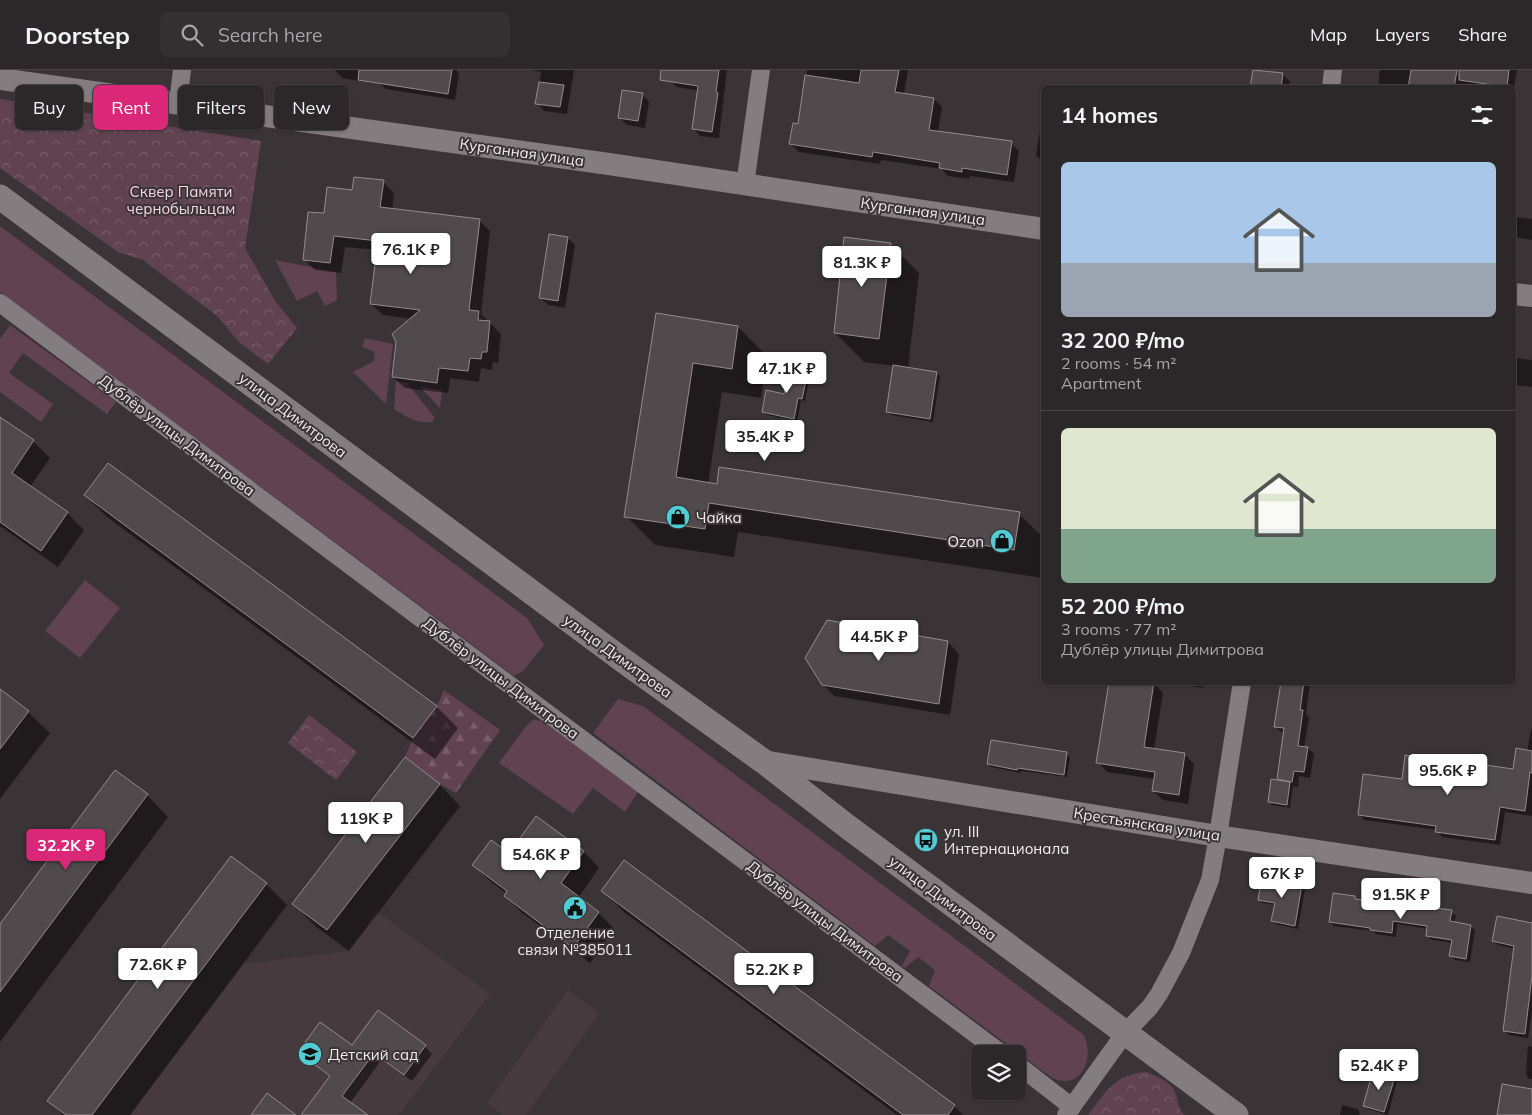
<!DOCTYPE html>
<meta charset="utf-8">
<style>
body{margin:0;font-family:Mulish,sans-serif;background:#342f30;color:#f1f3f6;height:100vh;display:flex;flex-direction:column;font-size:19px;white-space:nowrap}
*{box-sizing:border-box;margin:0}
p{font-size:16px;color:#a6a5a8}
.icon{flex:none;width:28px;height:28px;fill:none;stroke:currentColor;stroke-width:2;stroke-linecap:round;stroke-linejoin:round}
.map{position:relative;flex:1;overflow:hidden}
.panel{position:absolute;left:1041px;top:15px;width:475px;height:600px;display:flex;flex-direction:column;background:#2c2728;border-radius:8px;box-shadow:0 1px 4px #0004,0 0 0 1px #484445}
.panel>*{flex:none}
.guide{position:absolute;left:15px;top:15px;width:475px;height:45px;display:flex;gap:10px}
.tools{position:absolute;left:971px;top:975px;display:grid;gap:10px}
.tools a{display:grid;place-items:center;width:55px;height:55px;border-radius:8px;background:#2c2728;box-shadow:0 1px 4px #0004,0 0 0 1px #484445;font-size:25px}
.price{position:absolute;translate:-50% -42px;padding:0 11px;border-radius:5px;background:#fff;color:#222;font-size:16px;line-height:32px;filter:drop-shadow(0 1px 2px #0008)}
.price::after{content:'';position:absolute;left:50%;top:30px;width:15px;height:11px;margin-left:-8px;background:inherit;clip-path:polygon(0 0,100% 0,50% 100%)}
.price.active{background:#db2777;color:#fff}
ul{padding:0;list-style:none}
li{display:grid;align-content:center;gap:10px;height:265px;padding:0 20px}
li+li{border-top:1px solid #484445}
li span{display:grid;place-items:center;height:155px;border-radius:8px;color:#555}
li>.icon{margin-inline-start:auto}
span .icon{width:90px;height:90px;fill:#fffc;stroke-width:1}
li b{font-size:21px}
h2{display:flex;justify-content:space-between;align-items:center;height:60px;padding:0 20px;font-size:21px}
.tag{padding:0 18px;border-radius:8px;background:#2c2728;box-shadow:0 1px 4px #0004,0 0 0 1px #484445;font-size:18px;line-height:45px}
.tag.active{background:#db2777;color:#fff}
header{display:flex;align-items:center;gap:30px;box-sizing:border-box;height:70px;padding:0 25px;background:#2c2728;border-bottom:1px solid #484445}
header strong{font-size:24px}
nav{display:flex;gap:28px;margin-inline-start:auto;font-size:18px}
.search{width:350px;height:45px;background:#342f30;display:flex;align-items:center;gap:12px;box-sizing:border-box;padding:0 18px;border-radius:8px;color:#a6a5a8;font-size:19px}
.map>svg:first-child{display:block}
.built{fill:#473a3f}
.grass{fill:#60434f}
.forest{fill:url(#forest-firs)}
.park{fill:url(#park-crowns)}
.shadow{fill:#0007}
.building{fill:#514a4d;stroke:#938c8e}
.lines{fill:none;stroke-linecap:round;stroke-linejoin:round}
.minor{stroke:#847d80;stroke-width:18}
.tertiary{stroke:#847d80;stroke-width:22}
.secondary{stroke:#847d80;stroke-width:25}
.labels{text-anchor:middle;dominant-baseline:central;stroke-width:4;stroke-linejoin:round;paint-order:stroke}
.street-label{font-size:15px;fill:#efebed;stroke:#3a3436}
.park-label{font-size:15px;fill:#f5d4e1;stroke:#3a3436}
.poi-label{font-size:15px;fill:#efebed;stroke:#3a3436;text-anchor:start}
</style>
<header>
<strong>Doorstep</strong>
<div class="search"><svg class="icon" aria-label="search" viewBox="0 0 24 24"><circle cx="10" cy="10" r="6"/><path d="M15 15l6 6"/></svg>Search here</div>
<nav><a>Map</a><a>Layers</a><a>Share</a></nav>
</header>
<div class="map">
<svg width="1532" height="1045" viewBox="0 0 1532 1045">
<defs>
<pattern id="forest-firs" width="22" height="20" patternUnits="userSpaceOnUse" patternTransform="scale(1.25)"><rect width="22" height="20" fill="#60434f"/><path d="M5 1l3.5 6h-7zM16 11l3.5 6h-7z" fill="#775e69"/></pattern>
<pattern id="park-crowns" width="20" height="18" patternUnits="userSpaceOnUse" patternTransform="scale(1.25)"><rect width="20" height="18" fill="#60434f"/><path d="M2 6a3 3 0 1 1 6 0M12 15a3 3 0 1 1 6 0" fill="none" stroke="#775e69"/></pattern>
</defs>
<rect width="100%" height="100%" fill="#3a3436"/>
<!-- built -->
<g class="built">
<path d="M376,841L490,924L399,1045H130L244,894L348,881Z"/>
<path d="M568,920L600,943L526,1045H503L487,1033Z"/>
</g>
<!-- grass -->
<g class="grass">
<path d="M0,156L527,548L544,575L523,601L514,606L0,222Z"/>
<path d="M275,190L336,202L337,230L325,236L317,221L297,231Z"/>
<path d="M10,255L116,332L107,344L23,283L9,303L53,334L41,352L0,322V269Z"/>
<path d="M365,268L393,274L386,334L353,302L374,291L375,282L362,277Z"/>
<path d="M396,311L407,313L435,348L432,352C417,354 406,347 394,339Z"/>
<path d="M419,316L442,320L440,338Z"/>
<path d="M85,510L120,538L80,588L45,561Z"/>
<path d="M618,629L643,636L1084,965C1095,989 1081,1021 1052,1008L929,916L935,900L918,887L905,898L902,896L910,881L888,865L875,876L593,663Z"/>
<path d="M533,650L542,651L638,722L625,742L593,718L573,744L499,693L527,655Z"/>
</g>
<!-- forest -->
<path class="forest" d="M444,620L500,660L456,723L440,714L405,687L413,668L437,636Z"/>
<!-- park -->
<g class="park">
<path d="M0,29L261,71L245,178L275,231L297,258L268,294L239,272L217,246L143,190L118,182L0,98Z"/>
<path d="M751,351L793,358L790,376L748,370Z"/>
<path d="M309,645L357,682L336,710L288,673Z"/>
<path d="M1147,1002C1156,1006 1169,1011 1174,1020C1179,1029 1176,1038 1185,1045H1088C1107,1021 1114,1004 1147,1002Z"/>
</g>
<!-- shadow -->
<g class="shadow">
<path d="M335,0H456L459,3L455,30L386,19L380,14L342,8Z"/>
<path d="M530,0H574L567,44L544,41L537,33L541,2Z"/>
<path d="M671,0H727L719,68L700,66L693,58L699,21L677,17L670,10Z"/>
<path d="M807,0H908L904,24L934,29L942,37L938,62L1011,73L1019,81L1014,112L970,106L969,109L948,106L942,99L881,90L880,94L799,82L791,74L799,55Z"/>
<path d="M1254,0L1282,4L1290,11L1289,18H1251Z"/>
<path d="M1380,0H1517L1514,19V18H1476L1462,15V18H1378Z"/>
<path d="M642,24L649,32L645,58L627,55L619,47Z"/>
<path d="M1043,43H1044V93L1036,85Z"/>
<path d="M383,112L394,123L392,140L479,150L490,161L481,244L501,264L498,293L493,292L492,300L481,298L479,312L450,308L448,323L405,318L393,307L412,249L383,245L371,234L378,180L345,177L341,203L315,200L304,189L325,145L354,121Z"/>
<path d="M1514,147L1532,149V170L1514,167Z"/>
<path d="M568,168L575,175L565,238L548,235L540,227Z"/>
<path d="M890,174L919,203L908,299L936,303L940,306L933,352L891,345L888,342L895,296L864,292L835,263Z"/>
<path d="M657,245L738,257L767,286L761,328L722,322L708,414L1019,444L1044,468L1043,508L738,462L734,487L655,475L626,446Z"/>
<path d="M1514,285L1517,288L1532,290V317L1514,315Z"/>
<path d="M808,298L811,301L805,331L801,330L797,351L767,345L763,341L785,325Z"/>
<path d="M0,349L33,371L50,388L30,417L67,443L84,460L58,497L0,456Z"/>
<path d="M108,394L437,637L458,658L435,689L107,447L85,425Z"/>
<path d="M948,572L959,584L950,645L834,626L823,614Z"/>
<path d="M1169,612H1204L1203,618Z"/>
<path d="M1282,612L1310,613L1306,644L1309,647L1304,678H1308L1314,684L1310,708L1299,706L1298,717L1293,716L1290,738L1272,735L1269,732L1281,712L1278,709L1285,663L1281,662L1275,656Z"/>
<path d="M1154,613L1163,623L1154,680L1185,685L1194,694L1188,734L1163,730L1153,721L1155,709L1107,702L1098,692Z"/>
<path d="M0,620L28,642L50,663L0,729Z"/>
<path d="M1531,659H1532V746L1505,742L1500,775L1442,767L1437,760L1364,750L1359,744L1403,711L1438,691L1443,696L1442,707L1477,713L1514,701L1527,682Z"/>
<path d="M1066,684L1070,687L1067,707L1021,701L1020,703L991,697L988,694Z"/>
<path d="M439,714L460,736L349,881L315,856L294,834Z"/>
<path d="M147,725L168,747L0,972V856Z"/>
<path d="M537,748L584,782L599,798L578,828L599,843L614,859L590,893L521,842L505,826L507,824L490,811L474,795L510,785Z"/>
<path d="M625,792L954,1036L963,1045H897L624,842L603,821Z"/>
<path d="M1263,808L1302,815L1305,819L1298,859L1276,854L1273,851L1276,835L1262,833L1259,829Z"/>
<path d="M266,814L287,835L130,1045H63L49,1031Z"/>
<path d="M1355,827L1358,830L1451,842L1456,846L1454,853L1470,856L1475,860L1470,892L1455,890L1451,886L1453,873L1432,870L1427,866L1428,859L1397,854L1396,867L1376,864L1373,861L1334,856L1330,852Z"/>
<path d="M1532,855V940L1528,968L1509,965L1505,961L1515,879L1498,875L1494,871Z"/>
<path d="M425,976L432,984L412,1011L382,989L350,1033L366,1045H303L331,1007L300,982L352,977Z"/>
<path d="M1528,976L1532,977V1009H1529L1526,1005Z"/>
<path d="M1394,1008L1397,1011L1388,1045L1368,1039L1365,1035Z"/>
<path d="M1342,1035L1357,1039L1360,1042L1359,1045H1340Z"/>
</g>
<!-- building -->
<g class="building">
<path d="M359,0H452L448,24L358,10Z"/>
<path d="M661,0H719L716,22L718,23L712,62L692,59L698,16L660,10Z"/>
<path d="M861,0H899L895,22L934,28L929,60L1012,71L1007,105L962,98V102L939,98L940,93L873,82L872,87L789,74L793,53L798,54L805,5L859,13Z"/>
<path d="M1253,0L1283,3L1281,18H1250Z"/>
<path d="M1411,0H1457L1454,18H1408Z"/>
<path d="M1459,0H1509L1507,17L1459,10Z"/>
<path d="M539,12L564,15L560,37L535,34Z"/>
<path d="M622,20L643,23L638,51L618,48Z"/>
<path d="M354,107L384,110L380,137L480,149L469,240L479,241L478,250L490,251L487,282H482L481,289L470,288L468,301L439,298L437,313L392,307L396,272L392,264L420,240L370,234L378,171L334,166L330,193L303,190L308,142L324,143L327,117L352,120Z"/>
<path d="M549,164L568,167L558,231L539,228Z"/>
<path d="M844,167L891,173L879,269L834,263Z"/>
<path d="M656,243L738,256L732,299L693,293L676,407L717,414L719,397L1020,442L1014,480L709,433L705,459L624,447Z"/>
<path d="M790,293L809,297L802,329L798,328L794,349L762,342L766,320L784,324Z"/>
<path d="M893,295L937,302L930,349L886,342Z"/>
<path d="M0,347L34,370L12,403L68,442L41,481L0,452Z"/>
<path d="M108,393L437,636L413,668L84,425Z"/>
<path d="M827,550L948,571L939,634L822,615L805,588Z"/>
<path d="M1109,612H1154L1144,677L1185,683L1179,725L1152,721L1155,702L1096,693Z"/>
<path d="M1281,612H1304L1300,640H1303L1298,676L1308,677L1304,702L1294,701L1292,712L1277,709L1284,658L1274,657Z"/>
<path d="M0,619L29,641L0,679Z"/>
<path d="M991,670L1067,682L1064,705L1018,698L1017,700L987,694Z"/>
<path d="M1516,678L1532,681V703L1530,702L1525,741L1500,737L1495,770L1435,762L1436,756L1358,745L1363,704L1402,709L1405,685L1438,690L1436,705L1476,711L1479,694L1513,699Z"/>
<path d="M405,687L440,714L327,860L292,834Z"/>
<path d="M115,700L148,724L0,922V854Z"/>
<path d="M1271,709L1290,712L1287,735L1268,732Z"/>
<path d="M536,746L584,781L561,813L599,842L573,878L504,826L507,821L472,795L491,770L509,783Z"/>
<path d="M231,786L267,813L92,1045H66L47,1031Z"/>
<path d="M624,790L955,1035L948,1045H903L601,821Z"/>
<path d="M1262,807L1302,814L1295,856L1271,851L1275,833L1258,830Z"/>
<path d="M1333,823L1355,826V829L1452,840L1450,851L1471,855L1466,889L1449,886L1452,870L1426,866L1427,856L1393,851L1392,863L1370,860V858L1329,852Z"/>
<path d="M1497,846L1532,853V906L1525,964L1503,961L1514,876L1492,871Z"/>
<path d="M378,940L426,975L404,1005L374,983L342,1026L368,1045H301L330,1006L298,982L320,952L352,975Z"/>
<path d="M1373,1001L1395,1007L1384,1042L1363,1036Z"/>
<path d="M1502,1014L1532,1019V1045H1497Z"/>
<path d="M267,1023L296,1045H251Z"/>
</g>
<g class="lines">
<!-- minor -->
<g class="minor">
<path d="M1331,18L1333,0"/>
<path d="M178,33L182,0"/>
<path d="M745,115L761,0"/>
<path d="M0,233L1002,984"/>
<path d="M1018,995L1072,1037"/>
<path d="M1066,1045L1125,963L1150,937L1159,924L1181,883L1210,810L1218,766L1242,612"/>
</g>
<!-- tertiary -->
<g class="tertiary">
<path d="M0,9L609,94L1044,159"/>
<path d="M1514,224L1532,226"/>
<path d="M763,691L1218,766L1532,813"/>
</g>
<!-- secondary -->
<path class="secondary" d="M0,127L624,591L763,691L848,757L1236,1045"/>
</g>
<!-- icons -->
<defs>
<g id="shop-disc" transform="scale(1.25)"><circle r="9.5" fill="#51ccd5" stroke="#3a3436"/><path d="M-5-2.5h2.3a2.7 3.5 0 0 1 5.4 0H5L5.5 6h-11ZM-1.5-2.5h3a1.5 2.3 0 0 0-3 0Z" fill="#111"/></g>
<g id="bus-disc" transform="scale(1.25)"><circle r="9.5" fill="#51ccd5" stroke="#3a3436"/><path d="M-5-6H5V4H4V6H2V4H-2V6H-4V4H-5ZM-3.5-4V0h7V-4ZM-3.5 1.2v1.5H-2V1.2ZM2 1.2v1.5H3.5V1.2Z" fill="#111"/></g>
<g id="civic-disc" transform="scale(1.25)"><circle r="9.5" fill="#51ccd5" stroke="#3a3436"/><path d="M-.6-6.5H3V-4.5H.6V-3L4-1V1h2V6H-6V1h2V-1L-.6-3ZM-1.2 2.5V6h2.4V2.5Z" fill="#111"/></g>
<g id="school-disc" transform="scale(1.25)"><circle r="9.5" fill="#51ccd5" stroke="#3a3436"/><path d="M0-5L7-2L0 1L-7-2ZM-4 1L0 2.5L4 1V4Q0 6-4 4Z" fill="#111"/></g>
</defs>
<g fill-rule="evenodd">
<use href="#shop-disc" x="678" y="447"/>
<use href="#shop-disc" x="1002" y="471"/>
<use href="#bus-disc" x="926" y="770"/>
<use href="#civic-disc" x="575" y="838"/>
<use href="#school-disc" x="310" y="984"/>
</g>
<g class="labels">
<!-- street labels -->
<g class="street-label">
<text transform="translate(522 82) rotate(8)">Курганная улица</text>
<text transform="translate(923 141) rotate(8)">Курганная улица</text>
<text transform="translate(293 345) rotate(37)">улица Димитрова</text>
<text transform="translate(177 365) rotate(37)">Дублёр улицы Димитрова</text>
<text transform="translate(618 586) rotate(36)">улица Димитрова</text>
<text transform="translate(501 608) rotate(37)">Дублёр улицы Димитрова</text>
<text transform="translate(1147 754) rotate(9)">Крестьянская улица</text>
<text transform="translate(943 828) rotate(37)">улица Димитрова</text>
<text transform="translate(825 851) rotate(37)">Дублёр улицы Димитрова</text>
</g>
<!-- park labels -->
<g class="park-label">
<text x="181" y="121">Сквер Памяти<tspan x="181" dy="17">чернобыльцам</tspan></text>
</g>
<!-- poi labels -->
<g class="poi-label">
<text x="696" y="447">Чайка</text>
<text x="984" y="471" text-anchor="end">Ozon</text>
<text x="944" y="761">ул. III<tspan x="944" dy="17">Интернационала</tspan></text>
<text x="575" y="862" text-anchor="middle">Отделение<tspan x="575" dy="17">связи №385011</tspan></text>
<text x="328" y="984">Детский сад</text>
</g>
</g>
</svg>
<div class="tools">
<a><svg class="icon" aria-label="layers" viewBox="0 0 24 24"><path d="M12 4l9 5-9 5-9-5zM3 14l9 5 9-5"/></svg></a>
</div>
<b class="price" style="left:411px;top:205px">76.1K ₽</b>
<b class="price" style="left:862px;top:218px">81.3K ₽</b>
<b class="price" style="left:787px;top:324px">47.1K ₽</b>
<b class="price" style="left:765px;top:392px">35.4K ₽</b>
<b class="price" style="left:879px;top:592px">44.5K ₽</b>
<b class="price" style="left:1448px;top:726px">95.6K ₽</b>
<b class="price" style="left:366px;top:774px">119K ₽</b>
<b class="price active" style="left:66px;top:801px">32.2K ₽</b>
<b class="price" style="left:541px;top:810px">54.6K ₽</b>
<b class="price" style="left:1282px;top:829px">67K ₽</b>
<b class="price" style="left:1401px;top:850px">91.5K ₽</b>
<b class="price" style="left:158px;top:920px">72.6K ₽</b>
<b class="price" style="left:774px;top:925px">52.2K ₽</b>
<b class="price" style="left:1379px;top:1021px">52.4K ₽</b>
<div class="guide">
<a class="tag">Buy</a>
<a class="tag active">Rent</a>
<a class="tag">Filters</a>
<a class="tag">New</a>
</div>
<section class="panel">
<h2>14 homes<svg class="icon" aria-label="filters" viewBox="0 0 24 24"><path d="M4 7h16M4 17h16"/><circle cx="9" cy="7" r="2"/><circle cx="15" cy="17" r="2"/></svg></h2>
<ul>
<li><span style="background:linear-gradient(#a9c7e8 65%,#9aa5b1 0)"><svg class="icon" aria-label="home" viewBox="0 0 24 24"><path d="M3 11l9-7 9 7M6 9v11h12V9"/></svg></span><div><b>32 200 ₽/mo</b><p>2 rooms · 54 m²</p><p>Apartment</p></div></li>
<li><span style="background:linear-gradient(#dfe7d0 65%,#7fa58c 0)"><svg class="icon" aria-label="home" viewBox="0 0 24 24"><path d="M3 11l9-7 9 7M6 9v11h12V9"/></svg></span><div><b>52 200 ₽/mo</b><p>3 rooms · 77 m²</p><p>Дублёр улицы Димитрова</p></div></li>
</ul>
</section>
</div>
